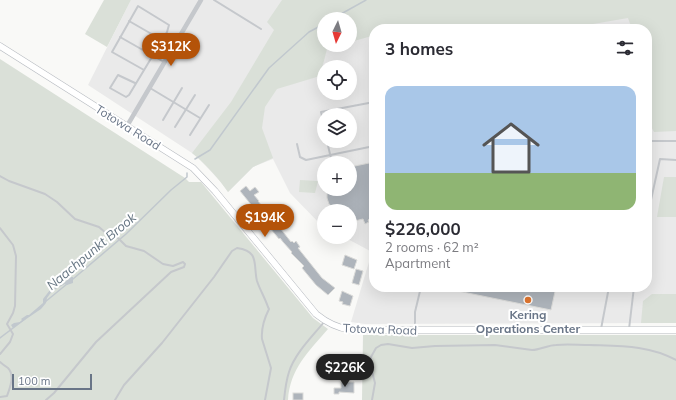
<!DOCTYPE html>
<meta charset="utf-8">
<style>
body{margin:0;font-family:Mulish,sans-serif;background:#f7f7f7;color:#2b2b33;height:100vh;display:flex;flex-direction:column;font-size:15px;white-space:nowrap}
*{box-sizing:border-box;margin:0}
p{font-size:13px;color:#7c7c81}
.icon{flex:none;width:22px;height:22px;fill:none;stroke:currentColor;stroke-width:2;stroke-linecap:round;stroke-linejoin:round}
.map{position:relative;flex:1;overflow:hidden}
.drawer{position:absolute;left:369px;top:24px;width:283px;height:268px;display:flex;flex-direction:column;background:#fff;border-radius:16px;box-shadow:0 4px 16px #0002}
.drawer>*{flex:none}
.needle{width:26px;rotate:185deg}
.tools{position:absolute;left:317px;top:12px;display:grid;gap:8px}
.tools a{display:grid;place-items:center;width:40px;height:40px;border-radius:50%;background:#fff;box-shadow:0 4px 16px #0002;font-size:20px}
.scale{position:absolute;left:12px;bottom:10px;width:80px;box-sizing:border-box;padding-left:4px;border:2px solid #697587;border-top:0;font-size:11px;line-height:14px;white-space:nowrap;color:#697587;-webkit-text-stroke:3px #fff;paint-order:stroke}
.price{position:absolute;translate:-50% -34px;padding:0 9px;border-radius:14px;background:#b45309;color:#fff;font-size:13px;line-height:26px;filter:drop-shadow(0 1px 2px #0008)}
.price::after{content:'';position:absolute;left:50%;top:24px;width:12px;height:9px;margin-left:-6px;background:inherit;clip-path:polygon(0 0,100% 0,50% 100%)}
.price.selected{background:#222;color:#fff}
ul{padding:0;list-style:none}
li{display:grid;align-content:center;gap:8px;height:212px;padding:0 16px}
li+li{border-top:1px solid #e1e1e2}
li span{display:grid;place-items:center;height:124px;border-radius:12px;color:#555}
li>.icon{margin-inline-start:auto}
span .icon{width:72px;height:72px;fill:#fffc;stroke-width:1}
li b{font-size:17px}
h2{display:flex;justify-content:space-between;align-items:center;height:48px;padding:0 16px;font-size:17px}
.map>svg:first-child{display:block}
.built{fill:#eaeaea;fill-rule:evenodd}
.green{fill:#dae0d8}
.water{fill:#c1c8ce}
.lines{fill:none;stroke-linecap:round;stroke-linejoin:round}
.stream{stroke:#c1c8ce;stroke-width:1.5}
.building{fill:#aeb4bb;stroke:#dbdbd9}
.secondary-casing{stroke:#b7bbc1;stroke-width:7}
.service{stroke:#c5c8cc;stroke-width:2}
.minor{stroke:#c5c8cc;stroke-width:4.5}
.secondary{stroke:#fff;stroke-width:6}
.poi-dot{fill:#e07630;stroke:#fff;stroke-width:1.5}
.labels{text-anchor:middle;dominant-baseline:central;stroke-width:4;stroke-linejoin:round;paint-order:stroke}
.street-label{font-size:12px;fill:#697587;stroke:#fff}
.poi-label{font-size:12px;font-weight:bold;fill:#697587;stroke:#fff}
.water-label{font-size:13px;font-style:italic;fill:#657582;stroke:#fff}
</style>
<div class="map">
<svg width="676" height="400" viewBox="0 0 676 400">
<rect width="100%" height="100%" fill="#f9f9f7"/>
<!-- built -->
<path class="built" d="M131,0H676V323L365,324L351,322L372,252L344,237H350V211H324V226L320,224L290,193L273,159L253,167L228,192L221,182L199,159L192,153L88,85ZM324,19H350V45H324ZM374,29H647V287H374ZM324,67H350V93H324ZM324,115H350V141H324ZM324,163H350V189H324Z"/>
<!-- green -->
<g class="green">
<path d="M104,0H131L107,47L85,34Z"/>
<path d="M282,0H676V131L654,132L649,123L647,98V29H632L628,18L564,29H374V37L372,36L350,42V19H324V45H341L327,49L320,76L277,89L265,107L262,128L273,158L253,167L228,192C218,178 206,164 192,153L231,102L274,30L267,22Z"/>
<path d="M0,59L185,178L189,182H201L313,318L328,329C308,352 290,369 288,400H0Z"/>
<path d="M664,177H676V217H657Z"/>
<path d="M300,180L318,181L315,193L299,192Z"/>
<path d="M652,294H676V323H641L643,301Z"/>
<path d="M363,335H676V400H362Z"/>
</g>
<!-- water -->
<path class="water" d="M70,277H73V283L67,285L65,284L52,291L47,298L46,303L41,309L13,328L11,325L14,323L20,322L22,320L21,319L27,315H29L43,303V299L50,290L63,284Z"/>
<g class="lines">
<!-- stream -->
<g class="stream">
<path d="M332,19L366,0"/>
<path d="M195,159L210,150L269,68L309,32L324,24"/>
<path d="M73,279L126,234L171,190L187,177V173"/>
<path d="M45,302L67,284"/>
<path d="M0,338L25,319"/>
</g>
</g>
<!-- building -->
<g class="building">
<path d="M374,162V217L368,220L369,222L365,224L363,219L350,222V211H337L329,204L327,198V192L329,189H350V167Z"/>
<path d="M246,186L250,191L255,187L259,192L254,195L259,201H258L269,215L273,212L277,216L273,219L291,242L292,241L294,243L296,241L300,247L298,248L322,278L335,288L328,295L316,285L302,268L304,266L291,253L292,252L283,242L280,238L279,239L240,191Z"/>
<path d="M345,255L357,260L354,269L342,265Z"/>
<path d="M356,269L363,271L359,285L352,283Z"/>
<path d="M448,287H556L551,310L448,289Z"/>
<path d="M342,291L353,296L350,306L342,304L343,302L339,301Z"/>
<path d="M341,382H354V393L339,392V394H334V388H341Z"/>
<rect x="293" y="393" width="10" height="7"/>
</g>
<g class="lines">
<!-- secondary casing -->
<g class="secondary-casing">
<path id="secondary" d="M0,46L193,168L215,191L316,314C327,323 337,328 351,330H676"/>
</g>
<!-- service -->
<g class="service">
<path d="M214,0L261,29"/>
<path d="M129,21L162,40"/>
<path d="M120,37L164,62"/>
<path d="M135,83L118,75L110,88L126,97L129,95L167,32L169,25L138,6L112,52L144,70"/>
<path d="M150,88L200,118"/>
<path d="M163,120L182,88"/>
<path d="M324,125L321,112L374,102"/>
<path d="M175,127L195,95"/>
<path d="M190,135L209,105"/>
<path d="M327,141L332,163"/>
<path d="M647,141H676"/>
<path d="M297,144L300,157L306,160L374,146"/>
<path d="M0,176L9,181L45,194L57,202L75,219L99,227L107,234L117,237L126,246L144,251L163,264L173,266L183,262L185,264L184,267L171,272L96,342L54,393L46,400"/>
<path d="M647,218L660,159L676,160"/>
<path d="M0,228L13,245L16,256L15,306L13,313L7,324L13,334L10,342L0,354"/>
<path d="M415,329V312L421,287"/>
<path d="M601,329L609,287"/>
<path d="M629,329L634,287"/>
<path d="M0,362C2,364 5,366 8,368C15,375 10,388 7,396L0,397"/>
<path d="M115,400L124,385L162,343L214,277L232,251L237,248C260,251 253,265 257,281C260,290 265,298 268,307L269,309C264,319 261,328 262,339L271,368L265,400"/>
<path d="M284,400C285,390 286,381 289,372C295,353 312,337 324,322"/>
<path d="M372,400L375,383L371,367V357L376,348L381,345L388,344L412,348L435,346L495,345L532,350C540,350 548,345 556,345C567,344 578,345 590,345C620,346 649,345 676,360"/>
</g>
<!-- minor -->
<path class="minor" d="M127,126L201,0"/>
<!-- secondary -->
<use href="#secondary" class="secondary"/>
</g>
<!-- markers -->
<circle class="poi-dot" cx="528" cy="300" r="4"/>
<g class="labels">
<!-- street labels -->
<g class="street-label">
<text transform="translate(128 127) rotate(32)">Totowa Road</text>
<text transform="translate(380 329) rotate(2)">Totowa Road</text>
</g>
<!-- poi labels -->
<g class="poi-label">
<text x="528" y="314">Kering<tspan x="528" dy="14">Operations Center</tspan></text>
</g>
<!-- water labels -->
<g class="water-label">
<text transform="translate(91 251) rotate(-40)">Naachpunkt Brook</text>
</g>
</g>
</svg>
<div class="tools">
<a><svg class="needle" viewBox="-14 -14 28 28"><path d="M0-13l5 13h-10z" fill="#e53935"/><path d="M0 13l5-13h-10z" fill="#7c7c81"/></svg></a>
<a><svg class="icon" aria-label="locate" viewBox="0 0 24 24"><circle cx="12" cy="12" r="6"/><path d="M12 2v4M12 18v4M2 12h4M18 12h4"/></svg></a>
<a><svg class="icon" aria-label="layers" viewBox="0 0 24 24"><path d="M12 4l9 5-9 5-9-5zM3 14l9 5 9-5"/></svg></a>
<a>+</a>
<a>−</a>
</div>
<div class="scale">100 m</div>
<b class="price" style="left:171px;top:67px">$312K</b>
<b class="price" style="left:265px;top:238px">$194K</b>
<b class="price selected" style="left:345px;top:388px">$226K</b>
<section class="drawer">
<h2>3 homes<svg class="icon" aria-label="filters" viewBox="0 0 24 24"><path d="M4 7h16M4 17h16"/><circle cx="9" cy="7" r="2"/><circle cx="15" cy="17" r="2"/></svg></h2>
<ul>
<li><span style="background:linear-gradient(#a9c7e8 70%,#8fb573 0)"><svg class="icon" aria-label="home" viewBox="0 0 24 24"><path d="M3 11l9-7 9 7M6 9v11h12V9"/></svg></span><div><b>$226,000</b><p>2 rooms · 62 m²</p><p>Apartment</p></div></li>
</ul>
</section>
</div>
